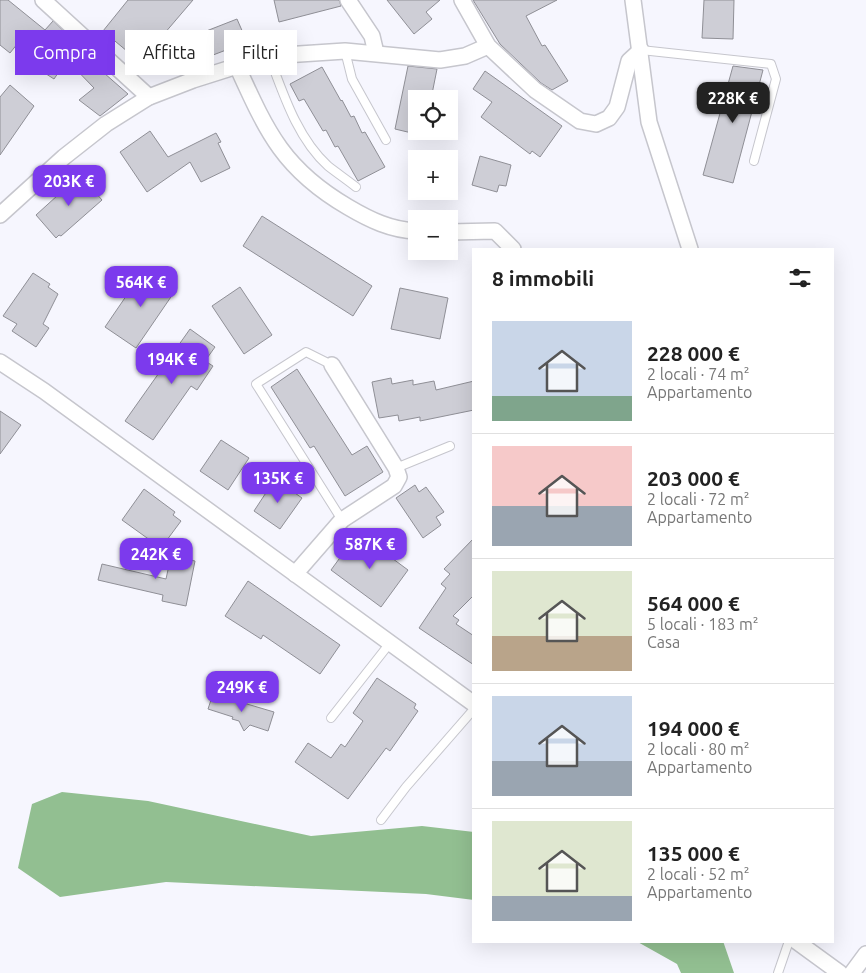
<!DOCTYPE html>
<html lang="it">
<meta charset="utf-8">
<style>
body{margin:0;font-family:Ubuntu,sans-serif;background:#f2f2f2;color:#222;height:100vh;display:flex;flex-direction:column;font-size:19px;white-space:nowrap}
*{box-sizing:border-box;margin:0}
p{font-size:16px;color:#767676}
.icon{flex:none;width:28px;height:28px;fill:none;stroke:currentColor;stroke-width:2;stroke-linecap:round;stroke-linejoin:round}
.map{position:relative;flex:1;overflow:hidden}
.side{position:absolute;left:472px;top:248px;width:362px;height:695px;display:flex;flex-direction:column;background:#fff;border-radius:0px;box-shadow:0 5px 20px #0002}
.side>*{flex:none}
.top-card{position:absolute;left:15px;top:30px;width:382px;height:45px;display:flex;gap:10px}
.buttons{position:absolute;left:408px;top:90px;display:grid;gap:10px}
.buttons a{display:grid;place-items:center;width:50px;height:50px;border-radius:0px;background:#fff;box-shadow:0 5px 20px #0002;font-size:25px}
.price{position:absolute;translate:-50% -42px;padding:0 11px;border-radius:10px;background:#7c3aed;color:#fff;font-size:16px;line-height:32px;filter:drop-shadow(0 1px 2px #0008)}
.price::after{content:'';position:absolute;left:50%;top:30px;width:15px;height:11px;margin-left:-8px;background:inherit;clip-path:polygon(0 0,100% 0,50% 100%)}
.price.selected{background:#222;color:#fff}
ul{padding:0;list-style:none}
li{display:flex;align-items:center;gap:15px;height:125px;padding:0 20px}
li+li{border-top:1px solid #e0e0e0}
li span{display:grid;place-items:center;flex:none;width:140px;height:100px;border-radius:0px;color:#555}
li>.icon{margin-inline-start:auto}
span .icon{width:60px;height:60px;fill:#fffc;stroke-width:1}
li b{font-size:21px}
h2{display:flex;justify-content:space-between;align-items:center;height:60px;padding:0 20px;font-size:21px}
.chip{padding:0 18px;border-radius:0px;background:#fff;box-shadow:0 5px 20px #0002;font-size:18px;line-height:45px}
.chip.selected{background:#7c3aed;color:#fff}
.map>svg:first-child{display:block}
.forest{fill:#92bf91}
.building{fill:#ceced6;stroke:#8f8f96}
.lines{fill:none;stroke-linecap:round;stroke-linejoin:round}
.service-casing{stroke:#c6c6cd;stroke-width:10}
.minor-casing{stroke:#c6c6cd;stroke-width:18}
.service{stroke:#fff;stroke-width:8}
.minor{stroke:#fff;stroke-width:15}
</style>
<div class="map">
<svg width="866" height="973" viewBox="0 0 866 973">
<rect width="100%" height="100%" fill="#f6f6fe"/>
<!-- forest -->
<g class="forest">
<path d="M62,792L148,801L311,836L422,826L474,832V900L426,894L166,882L60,897L18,868L32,804Z"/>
<path d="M636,941H723L734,973H681L677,964Z"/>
</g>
<!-- building -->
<g class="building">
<path d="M0,0H8L45,30L53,21L93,58L104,73L128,94L100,116L79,100L94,88L67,60L54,79L40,70L51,55L26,33L10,53L0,45Z"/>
<path d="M128,0H193L140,62L103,31Z"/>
<path d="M274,0H339L341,6L279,22Z"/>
<path d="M387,0H440L426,12L432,19L414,34Z"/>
<path d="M473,0H557L526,16L542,46L545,45L568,81L552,90L541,83L500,44Z"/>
<path d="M704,0H734L733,39L702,38Z"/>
<path d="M237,19L247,42L200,60L191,37Z"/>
<path d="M408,66L437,69L431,99H416V134L395,129Z"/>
<path d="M733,66L763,70L733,183L703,175Z"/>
<path d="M322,67L341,101L342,100L351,117L354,116L362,133L365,132L385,167L358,181L338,146L335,147L326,130L323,131L304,99L299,101L290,84Z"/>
<path d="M485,71L562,126L540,157L532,151L530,154L481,117L492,102L473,89Z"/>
<path d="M10,85L34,106L0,155V97Z"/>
<path d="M150,131L168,157L216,133L221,142L218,143L230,168L201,182L190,162L147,192L120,152Z"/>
<path d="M480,156L511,165L506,186L499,185L497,192L472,185Z"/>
<path d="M80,175L102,200L61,236L59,235L56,238L36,215Z"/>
<path d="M262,216L372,286L353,316L243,246Z"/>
<path d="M146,267L168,281L166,285L175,291L136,348L105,327Z"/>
<path d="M33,273L50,284L48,287L58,294L43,324L49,328L36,347L12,331L17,324L3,316Z"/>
<path d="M240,287L272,335L244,354L212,306Z"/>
<path d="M400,288L448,298L440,339L391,329Z"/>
<path d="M190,329L215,347L205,361L213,366L197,390L191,386L153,440L125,421Z"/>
<path d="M297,369L352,455L367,446L383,472L345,496L314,446L310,448L271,387Z"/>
<path d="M391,378L392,384L413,380V385L434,381L436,390L474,381V410L420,421V417L399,421L398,415L379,418L372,382Z"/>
<path d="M0,411L21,425L0,454Z"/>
<path d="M221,440L249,458L228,490L200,471Z"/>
<path d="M275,479L302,498L280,529L254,511Z"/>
<path d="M415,485L419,492L426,487L444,512L436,517L441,525L423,538L396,498Z"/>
<path d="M144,489L175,512L173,515L181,521L161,548L122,520Z"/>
<path d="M358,533L408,570L381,607L331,570Z"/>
<path d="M474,538V595L453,616L459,620L456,624L474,636V665L419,628L446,588L441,584L450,574L444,569Z"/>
<path d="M171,556L195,561L186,606L162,601L163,595L98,580L102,564L166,579Z"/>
<path d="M248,581L340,645L320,674L263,635L261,639L225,616Z"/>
<path d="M377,678L416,704L414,708L418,711L390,751L386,748L348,799L295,762L308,743L331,758L341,744L345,747L363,721L353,713Z"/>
<path d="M213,694L274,712L268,731L250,725L244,731L239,721L232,719L233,717L208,709Z"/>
</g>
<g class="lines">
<!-- service casing -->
<g class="service-casing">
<g id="service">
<path d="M641,50L771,64L776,79L754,161"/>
<path d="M345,51L352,79L386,140"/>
<path d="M269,56C283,93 297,138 328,166C337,173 347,180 356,187"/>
<path d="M332,365L306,352L256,384L342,520"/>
<path d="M396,468L450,446"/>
<path d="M331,718L390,643"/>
<path d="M381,820L406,787L474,709"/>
<path d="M778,973L789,941"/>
</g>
</g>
<!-- minor casing -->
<g class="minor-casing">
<g id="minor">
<path d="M43,0L149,97"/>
<path d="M348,0L372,36L376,53"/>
<path d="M462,0L488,46L535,90L580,121L596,124L609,118L617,107L629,61L641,50"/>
<path d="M633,0L649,122L690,249"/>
<path d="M237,66C267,132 283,169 348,207C370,220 391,230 416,231"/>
<path d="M0,215L64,157L106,124L149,97L193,80L269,56L345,51L440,60L465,56L488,46"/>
<path d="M449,232L495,231L513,249"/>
<path d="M0,362L44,391L474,704"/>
<path d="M295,574L342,520L394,486L399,477L396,468L332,365"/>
<path d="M796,941L840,973"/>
<path d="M852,973L866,954"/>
</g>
</g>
<!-- service -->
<use href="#service" class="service"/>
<!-- minor -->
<use href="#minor" class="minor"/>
</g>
</svg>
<div class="buttons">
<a><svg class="icon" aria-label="locate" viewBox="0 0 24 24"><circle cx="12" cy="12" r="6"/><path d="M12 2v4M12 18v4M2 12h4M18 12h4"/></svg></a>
<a>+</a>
<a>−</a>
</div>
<b class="price selected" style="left:733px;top:124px">228K €</b>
<b class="price" style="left:69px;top:207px">203K €</b>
<b class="price" style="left:141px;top:308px">564K €</b>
<b class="price" style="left:172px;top:385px">194K €</b>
<b class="price" style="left:278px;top:504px">135K €</b>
<b class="price" style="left:370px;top:570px">587K €</b>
<b class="price" style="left:156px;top:580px">242K €</b>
<b class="price" style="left:242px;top:713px">249K €</b>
<div class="top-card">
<a class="chip selected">Compra</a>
<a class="chip">Affitta</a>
<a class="chip">Filtri</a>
</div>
<section class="side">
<h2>8 immobili<svg class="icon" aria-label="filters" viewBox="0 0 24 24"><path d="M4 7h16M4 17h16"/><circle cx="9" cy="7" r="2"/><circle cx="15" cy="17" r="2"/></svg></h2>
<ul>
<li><span style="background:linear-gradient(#c9d6e8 75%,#7fa58c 0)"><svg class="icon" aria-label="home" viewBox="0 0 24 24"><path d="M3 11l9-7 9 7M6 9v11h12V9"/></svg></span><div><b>228 000 €</b><p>2 locali · 74 m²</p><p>Appartamento</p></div></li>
<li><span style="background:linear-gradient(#f6c9c9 60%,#9aa5b1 0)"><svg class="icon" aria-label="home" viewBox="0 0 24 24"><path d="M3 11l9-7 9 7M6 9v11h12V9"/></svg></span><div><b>203 000 €</b><p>2 locali · 72 m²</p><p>Appartamento</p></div></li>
<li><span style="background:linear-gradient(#dfe7d0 65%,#b9a48a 0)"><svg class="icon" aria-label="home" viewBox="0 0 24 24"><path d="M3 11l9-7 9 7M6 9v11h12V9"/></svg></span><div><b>564 000 €</b><p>5 locali · 183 m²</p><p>Casa</p></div></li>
<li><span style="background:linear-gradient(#c9d6e8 65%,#9aa5b1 0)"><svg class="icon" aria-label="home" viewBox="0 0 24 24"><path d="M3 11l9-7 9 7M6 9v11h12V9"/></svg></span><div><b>194 000 €</b><p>2 locali · 80 m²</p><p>Appartamento</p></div></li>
<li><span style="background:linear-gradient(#dfe7d0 75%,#9aa5b1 0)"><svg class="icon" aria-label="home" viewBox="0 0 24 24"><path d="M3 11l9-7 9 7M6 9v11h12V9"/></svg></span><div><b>135 000 €</b><p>2 locali · 52 m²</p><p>Appartamento</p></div></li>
</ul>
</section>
</div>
